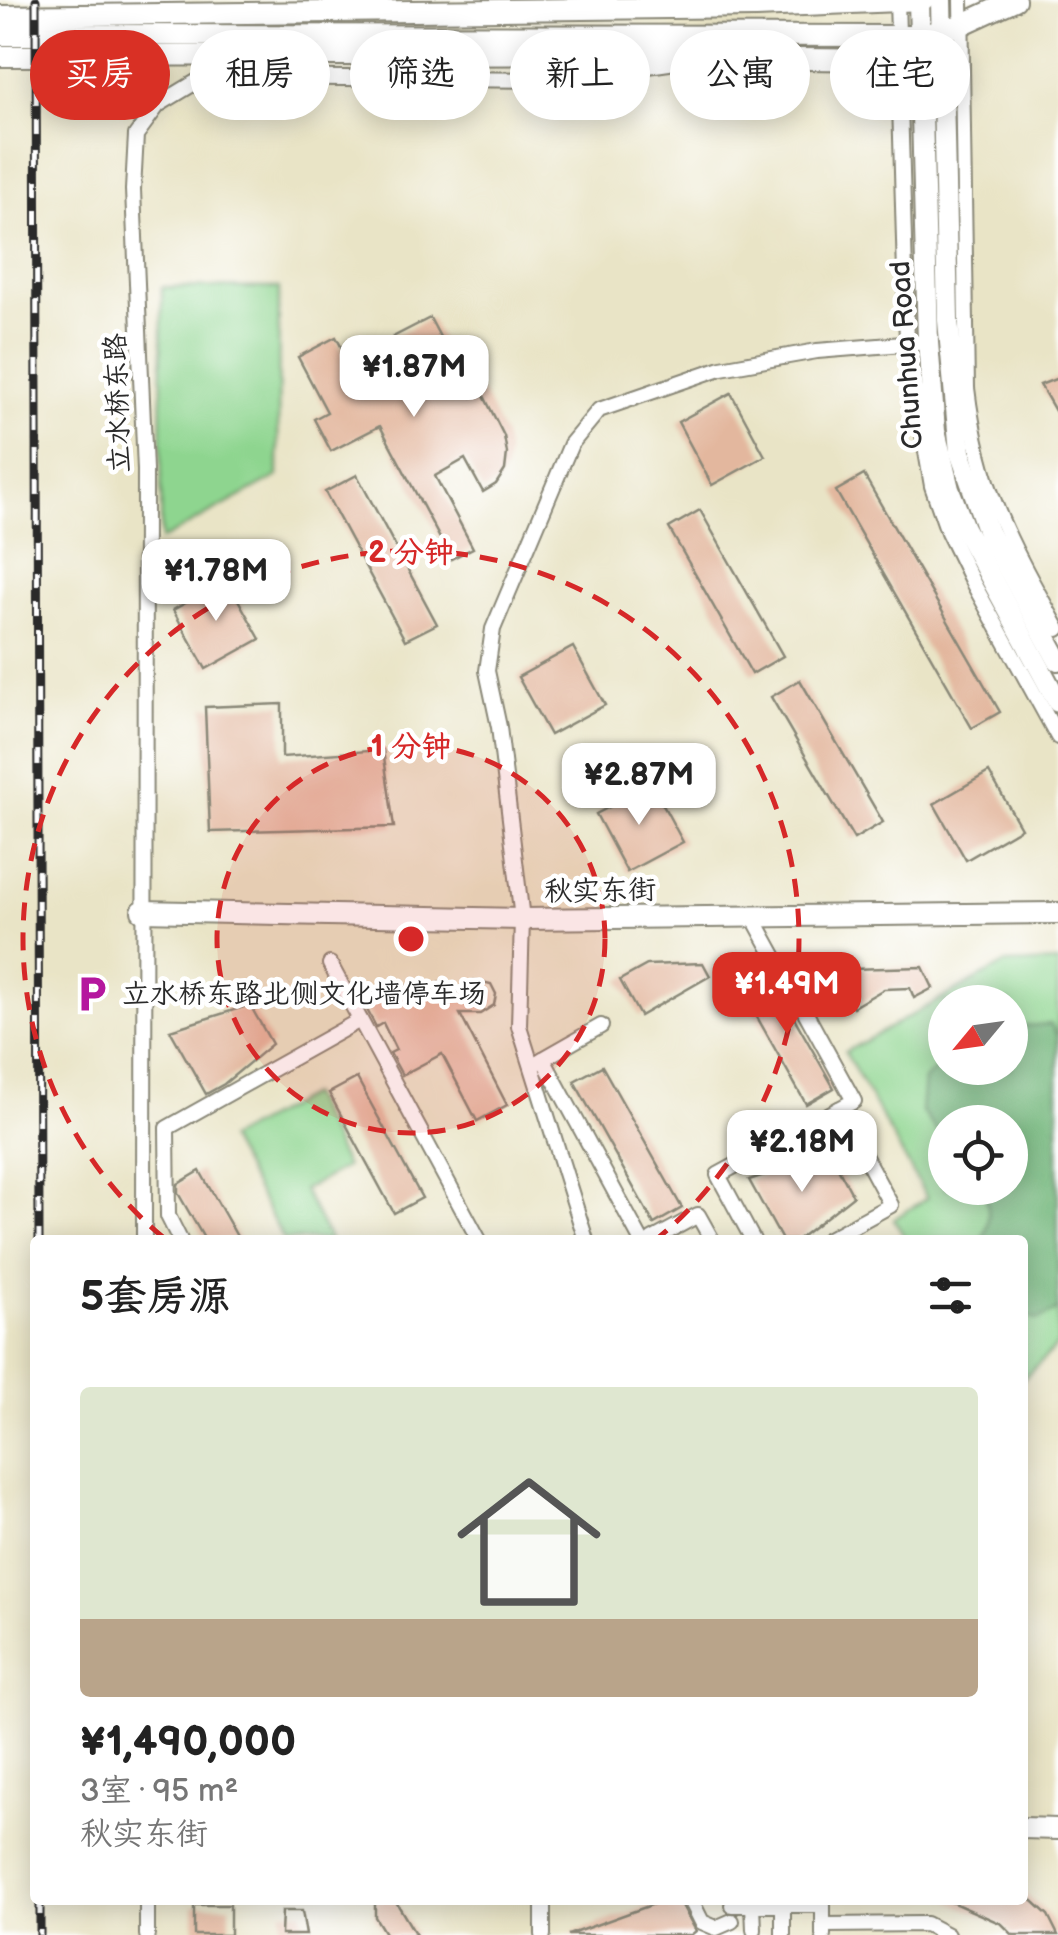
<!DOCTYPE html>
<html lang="zh">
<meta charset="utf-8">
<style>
body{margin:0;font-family:"Balsamiq Sans","LXGW WenKai TC",sans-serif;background:#f2f2f2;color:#222;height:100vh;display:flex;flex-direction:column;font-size:38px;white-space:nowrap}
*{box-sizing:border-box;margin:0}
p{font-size:32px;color:#767676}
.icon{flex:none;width:55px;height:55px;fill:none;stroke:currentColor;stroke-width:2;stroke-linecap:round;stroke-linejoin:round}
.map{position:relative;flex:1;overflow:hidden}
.sheet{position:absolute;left:30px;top:1235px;width:998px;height:670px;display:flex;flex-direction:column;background:#fff;border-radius:10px;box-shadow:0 5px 25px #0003}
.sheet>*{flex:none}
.top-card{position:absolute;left:30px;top:30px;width:1000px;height:90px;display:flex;gap:20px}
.needle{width:65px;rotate:241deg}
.tools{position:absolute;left:928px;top:985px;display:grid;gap:20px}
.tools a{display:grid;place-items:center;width:100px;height:100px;border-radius:50%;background:#fff;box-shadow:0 5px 25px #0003;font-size:50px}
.price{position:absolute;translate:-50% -85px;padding:0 22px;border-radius:20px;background:#fff;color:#222;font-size:32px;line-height:65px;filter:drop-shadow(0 2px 5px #0008)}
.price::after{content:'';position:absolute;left:50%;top:60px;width:30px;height:22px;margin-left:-15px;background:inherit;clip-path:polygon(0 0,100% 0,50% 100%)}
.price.current{background:#d93025;color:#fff}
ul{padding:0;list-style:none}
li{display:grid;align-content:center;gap:20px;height:530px;padding:0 50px}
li+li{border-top:2px solid #e0e0e0}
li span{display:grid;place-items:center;height:310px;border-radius:10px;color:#555}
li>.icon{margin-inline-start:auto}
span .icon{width:180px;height:180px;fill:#fffc;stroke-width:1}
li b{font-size:42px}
h2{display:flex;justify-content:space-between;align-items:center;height:120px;padding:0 50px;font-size:42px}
.tag{padding:0 35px;border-radius:45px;background:#fff;box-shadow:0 5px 25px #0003;font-size:35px;line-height:90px}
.tag.current{background:#d93025;color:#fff}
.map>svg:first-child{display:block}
.green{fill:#8ed58f;stroke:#5c805d;stroke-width:2.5;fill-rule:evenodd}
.forest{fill:#72b67a;stroke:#4e7052;stroke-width:2.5}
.building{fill:#e3b79e}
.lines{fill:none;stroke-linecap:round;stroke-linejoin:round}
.street-casing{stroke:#8a8878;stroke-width:18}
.secondary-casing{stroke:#8a8878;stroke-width:24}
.street{stroke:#fff;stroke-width:14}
.secondary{stroke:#fff;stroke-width:20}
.rail-casing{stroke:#2b2b2b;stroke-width:9}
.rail{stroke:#fff;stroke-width:5;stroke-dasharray:15;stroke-linecap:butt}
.ring{fill:none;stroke:#d62828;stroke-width:5;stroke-dasharray:18 12}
.labels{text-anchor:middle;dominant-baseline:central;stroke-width:9;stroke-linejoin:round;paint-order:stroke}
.street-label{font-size:28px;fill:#2b2b2b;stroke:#fff}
.poi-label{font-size:28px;fill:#2b2b2b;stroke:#fff;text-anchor:start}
.centre{fill:#d62828;stroke:#fff;stroke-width:5}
.ring-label{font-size:30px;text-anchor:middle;font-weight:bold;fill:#d62828;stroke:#fff;stroke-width:9;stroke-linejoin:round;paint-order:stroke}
</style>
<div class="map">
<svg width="1058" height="1935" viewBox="0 0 1058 1935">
<rect width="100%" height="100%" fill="#fff"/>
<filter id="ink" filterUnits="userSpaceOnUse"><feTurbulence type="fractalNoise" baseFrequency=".01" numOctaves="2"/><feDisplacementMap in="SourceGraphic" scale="20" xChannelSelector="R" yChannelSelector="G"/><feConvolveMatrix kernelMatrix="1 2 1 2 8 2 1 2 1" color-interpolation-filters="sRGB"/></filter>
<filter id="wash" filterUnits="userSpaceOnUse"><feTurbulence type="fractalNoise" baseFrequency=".0048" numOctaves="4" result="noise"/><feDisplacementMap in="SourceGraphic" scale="40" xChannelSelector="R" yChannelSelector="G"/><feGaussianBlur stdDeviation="2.25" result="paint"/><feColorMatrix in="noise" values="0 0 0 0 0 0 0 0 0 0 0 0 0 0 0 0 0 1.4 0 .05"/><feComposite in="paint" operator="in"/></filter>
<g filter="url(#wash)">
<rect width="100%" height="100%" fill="#e9e4c6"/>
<!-- green -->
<g class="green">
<path d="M162,287L279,288L278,476L161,540Z"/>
<path d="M1058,962V1345L1023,1379L1022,1240H906L894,1219L927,1198L845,1052L1005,964ZM945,1002H1010V1068H945ZM945,1122H1010V1188H945Z"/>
<path d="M310,1095L346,1167L303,1190L330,1240H284L228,1139Z"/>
</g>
<!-- forest -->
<path class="forest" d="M1051,1024L1058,1037V1310L1038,1320L1023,1316L1022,1240H982C990,1224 991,1203 981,1188H1010V1122H945V1141L921,1111L924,1080L945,1061V1068H1010L1013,1027Z"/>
<g id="blocks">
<!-- building -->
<g class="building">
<path d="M430,318L472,397L482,392L504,436L507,453L505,470L496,484L483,492L465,459L435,476L473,548L451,559L380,426L331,451L314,419L327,412L298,357L336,337L366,393L411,370L393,337Z"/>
<path d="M1058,378V416L1040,385Z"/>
<path d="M731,393L765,456L712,485L678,422Z"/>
<path d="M357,475L437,624L405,640L325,492Z"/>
<path d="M864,475L1000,712L972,728L836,491Z"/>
<path d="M700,510L783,656L752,674L669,528Z"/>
<path d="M227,580L260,639L206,669L173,610Z"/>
<path d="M573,647L605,705L550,735L518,677Z"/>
<path d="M800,680L883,822L854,839L771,697Z"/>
<path d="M282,704V757L383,750L394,827L210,832L205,707Z"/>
<path d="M989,772L1021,828L966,860L934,804Z"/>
<path d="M652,785L683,842L627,872L596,814Z"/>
<path d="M703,963L710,976L640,1016L620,980L647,965Z"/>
<path d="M923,967L933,988L914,998L910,988L884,989L853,1007L840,983L850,969Z"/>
<path d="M767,970L834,1088L806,1104L739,985Z"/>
<path d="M474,980L491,984L496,994L494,1005L480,1014H460L507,1105L477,1121L442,1054L402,1075L390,1053L396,1050L383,1023L376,1027L361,998L381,988L386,997L412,983L418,993L442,981L451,997Z"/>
<path d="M250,1005L272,1044L224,1084L206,1094L170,1030Z"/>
<path d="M602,1066L682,1208L654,1224L574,1081Z"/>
<path d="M357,1078L422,1198L394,1213L329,1093Z"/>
<path d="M830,1153L853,1196L797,1240H782L749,1180Z"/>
<path d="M200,1171L239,1240H205L178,1193V1184Z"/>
<path d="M1022,1891L1048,1915L1058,1935H1013L1002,1924L949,1901L1022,1900Z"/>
<path d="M375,1900H395L416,1935H386L375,1917Z"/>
<path d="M665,1900H679L696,1931L691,1935H568Z"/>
<rect x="194" y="1905" width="36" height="30"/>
<path d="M282,1911H302L306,1935H281Z"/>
</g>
</g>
</g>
<g filter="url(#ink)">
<use href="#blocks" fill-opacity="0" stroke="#8a8878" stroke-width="2.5"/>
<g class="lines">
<!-- street casing -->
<g class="street-casing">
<g id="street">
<path d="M897,0L907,343L932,486L948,532L972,581L1058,737"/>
<path d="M961,0L967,388C979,489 1010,543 1058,629"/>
<path d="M753,917L854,1101L839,1109L891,1205L827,1240"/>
<path d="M330,964L479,1240"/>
<path d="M543,1059L641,1240"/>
<path d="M536,1063L601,1026"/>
<path d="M144,1240L145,470L133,190L136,135L158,105L196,82L230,77L550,80L669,63L675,58"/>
<path d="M180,1240L168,1216L167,1128L360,1020"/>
<path d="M586,1240L519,1026L522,919L499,727L487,671L493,629L571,444L599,410L721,368L817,351L928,342"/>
<path d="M652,1240L698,1215L712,1240"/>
<path d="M753,1240L718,1175L839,1109"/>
<path d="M147,1900V1935"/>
<path d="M543,1900V1935"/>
<path d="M691,1900L702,1922L716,1928L732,1921"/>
<path d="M732,1905H823V1935"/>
<path d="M753,1905L754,1930"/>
<path d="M823,1925L926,1924L947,1935"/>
<path d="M783,1935V1905"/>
</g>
</g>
<!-- secondary casing -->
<g class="secondary-casing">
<g id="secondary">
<path d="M919,0L928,342L935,431L949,489L964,528L1058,702"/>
<path d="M941,0L948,320L960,452L988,532L1058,660"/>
<path d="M0,16L756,7L923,0"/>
<path d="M0,35L920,36L961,25L1015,0"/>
<path d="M0,56L681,54L702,58L898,60L920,36"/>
<path d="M142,911L522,919L1058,913"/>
<path d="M1022,1828L1058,1829"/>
</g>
</g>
<!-- street -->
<use href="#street" class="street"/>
<!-- secondary -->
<use href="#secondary" class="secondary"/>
<!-- rail casing -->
<g class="rail-casing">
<g id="rail">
<path d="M36,0L39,1240"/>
<path d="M40,1900V1935"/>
</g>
</g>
<!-- rail -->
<use href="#rail" class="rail"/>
</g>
</g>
<!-- distance rings -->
<circle cx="411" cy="939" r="194" fill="#d62828" fill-opacity=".12"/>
<g class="ring">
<circle cx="411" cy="939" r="194"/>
<path d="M164 1238A388 388 0 1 1 658 1238"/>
</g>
<!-- icons -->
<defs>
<g id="parking-bare" transform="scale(3)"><path d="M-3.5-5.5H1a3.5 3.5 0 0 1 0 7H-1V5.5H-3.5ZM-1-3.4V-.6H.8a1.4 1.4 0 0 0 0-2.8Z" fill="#b5179e" stroke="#fff" stroke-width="2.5" paint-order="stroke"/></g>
</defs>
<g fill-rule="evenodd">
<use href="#parking-bare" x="92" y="994"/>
</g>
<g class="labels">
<!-- street labels -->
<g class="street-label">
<text transform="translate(907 355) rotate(-94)">Chunhua Road</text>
<text transform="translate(118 403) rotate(-92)">立水桥东路</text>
<text transform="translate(600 891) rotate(-1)">秋实东街</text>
</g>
<!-- poi labels -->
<g class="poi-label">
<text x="122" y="994">立水桥东路北侧文化墙停车场</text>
</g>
</g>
<circle cx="411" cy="939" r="15" class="centre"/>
<g class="ring-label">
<text x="411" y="562">2 分钟</text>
<text x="411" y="756">1 分钟</text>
</g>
</svg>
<div class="tools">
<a><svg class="needle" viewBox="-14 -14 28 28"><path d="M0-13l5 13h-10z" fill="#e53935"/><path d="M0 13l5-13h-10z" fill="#767676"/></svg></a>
<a><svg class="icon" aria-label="locate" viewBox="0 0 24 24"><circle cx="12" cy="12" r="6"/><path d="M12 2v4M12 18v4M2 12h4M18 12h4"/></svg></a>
</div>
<b class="price" style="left:414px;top:420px">¥1.87M</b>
<b class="price" style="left:216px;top:624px">¥1.78M</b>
<b class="price" style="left:639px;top:828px">¥2.87M</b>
<b class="price current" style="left:787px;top:1037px">¥1.49M</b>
<b class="price" style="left:802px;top:1195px">¥2.18M</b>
<div class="top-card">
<a class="tag current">买房</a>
<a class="tag">租房</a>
<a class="tag">筛选</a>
<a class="tag">新上</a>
<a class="tag">公寓</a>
<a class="tag">住宅</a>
</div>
<section class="sheet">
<h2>5套房源<svg class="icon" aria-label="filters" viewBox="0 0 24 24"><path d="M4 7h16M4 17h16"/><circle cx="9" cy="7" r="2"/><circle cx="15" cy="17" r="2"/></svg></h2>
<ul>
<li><span style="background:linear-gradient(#dfe7d0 75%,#b9a48a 0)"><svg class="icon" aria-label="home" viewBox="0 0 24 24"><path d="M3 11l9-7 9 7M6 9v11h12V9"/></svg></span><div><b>¥1,490,000</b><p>3室 · 95 m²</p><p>秋实东街</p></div></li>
</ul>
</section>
</div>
